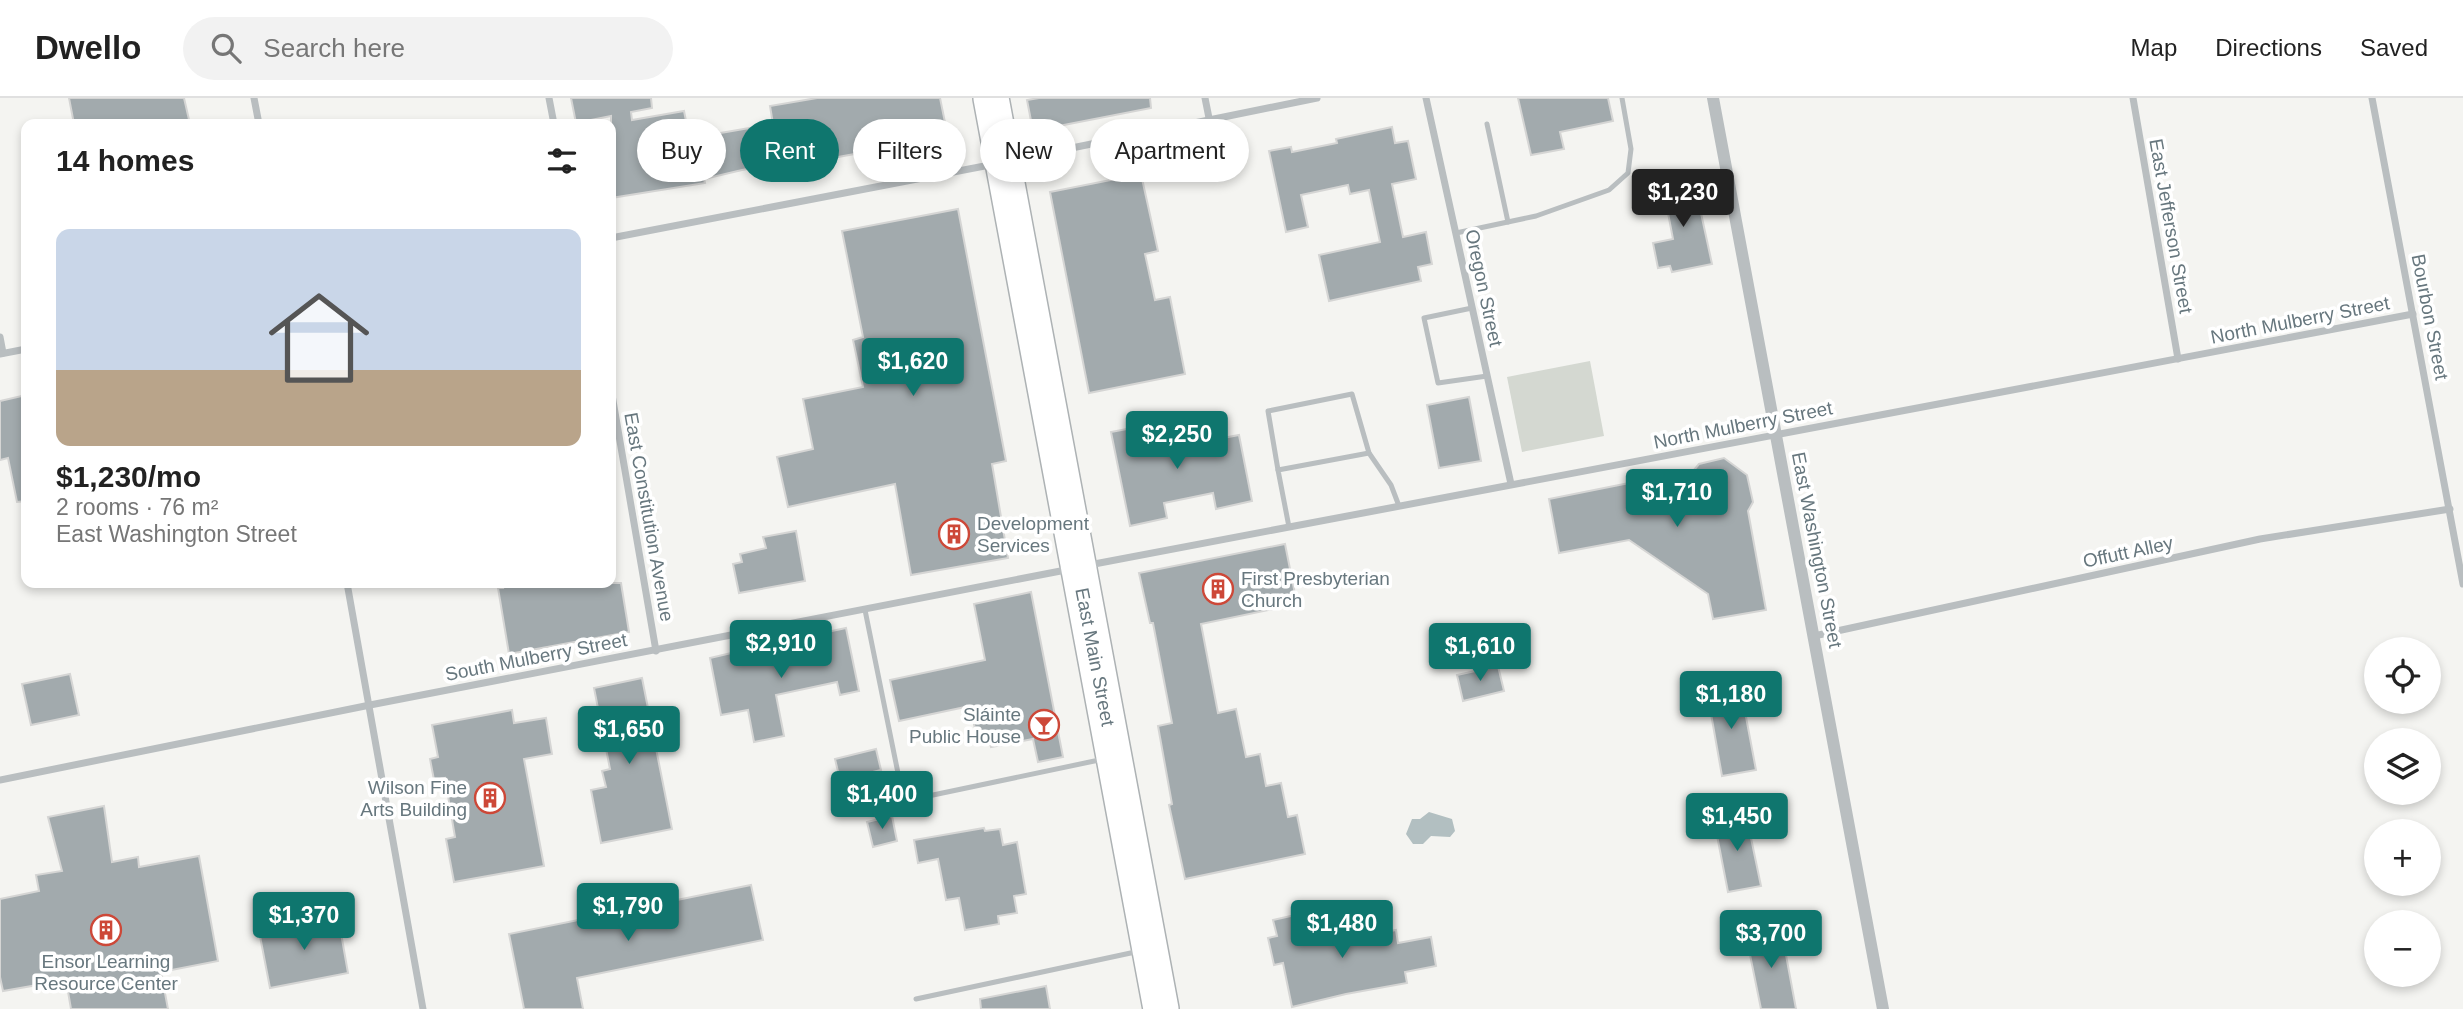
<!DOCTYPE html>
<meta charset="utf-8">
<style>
body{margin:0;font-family:Helvetica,sans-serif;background:#f2f2f2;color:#222;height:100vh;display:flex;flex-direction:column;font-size:26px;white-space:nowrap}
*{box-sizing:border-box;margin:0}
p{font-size:23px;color:#767676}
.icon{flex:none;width:38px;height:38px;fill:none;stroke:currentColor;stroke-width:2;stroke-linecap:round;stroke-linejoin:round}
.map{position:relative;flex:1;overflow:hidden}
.drawer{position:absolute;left:21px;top:21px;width:595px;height:469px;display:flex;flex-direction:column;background:#fff;border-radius:14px;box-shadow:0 4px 10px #0003}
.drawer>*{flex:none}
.guide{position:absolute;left:637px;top:21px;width:665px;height:63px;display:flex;gap:14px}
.tools{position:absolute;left:2364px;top:539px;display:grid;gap:14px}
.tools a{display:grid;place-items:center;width:77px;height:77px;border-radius:50%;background:#fff;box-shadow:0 4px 10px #0003;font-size:35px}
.price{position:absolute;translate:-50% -60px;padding:0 16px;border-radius:7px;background:#0f766e;color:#fff;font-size:23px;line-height:46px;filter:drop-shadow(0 2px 4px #0008)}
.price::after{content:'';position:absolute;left:50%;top:42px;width:21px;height:16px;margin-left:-10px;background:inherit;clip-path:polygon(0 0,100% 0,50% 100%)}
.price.selected{background:#222;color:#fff}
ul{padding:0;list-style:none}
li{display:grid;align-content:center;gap:14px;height:371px;padding:0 35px}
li+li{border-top:2px solid #e0e0e0}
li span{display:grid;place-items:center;height:217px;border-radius:14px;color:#555}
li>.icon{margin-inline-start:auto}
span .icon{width:126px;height:126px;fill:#fffc;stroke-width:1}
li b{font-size:30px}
h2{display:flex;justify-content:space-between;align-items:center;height:84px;padding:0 35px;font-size:30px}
.pill{padding:0 24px;border-radius:32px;background:#fff;box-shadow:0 4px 10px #0003;font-size:24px;line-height:63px}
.pill.selected{background:#0f766e;color:#fff}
header{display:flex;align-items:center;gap:42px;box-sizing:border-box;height:98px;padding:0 35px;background:#fff;border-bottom:2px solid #e0e0e0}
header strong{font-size:33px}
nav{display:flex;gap:38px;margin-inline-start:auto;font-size:24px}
.search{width:490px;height:63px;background:#f2f2f2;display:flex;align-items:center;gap:18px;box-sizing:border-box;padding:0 24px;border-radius:38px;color:#767676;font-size:26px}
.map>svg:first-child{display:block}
.green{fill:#d4d8d1}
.water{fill:#b2bfc1}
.building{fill:#a2aaad;stroke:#d5d5d4;stroke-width:2}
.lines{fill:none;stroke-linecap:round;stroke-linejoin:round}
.primary-casing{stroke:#adb2b4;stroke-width:38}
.service{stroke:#b9bec0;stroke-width:5}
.minor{stroke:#b9bec0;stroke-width:7}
.tertiary{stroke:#b9bec0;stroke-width:12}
.primary{stroke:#fff;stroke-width:35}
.labels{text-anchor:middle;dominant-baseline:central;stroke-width:7;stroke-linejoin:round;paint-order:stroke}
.street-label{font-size:19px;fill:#67777e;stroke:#fff}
.poi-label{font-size:19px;fill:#67777e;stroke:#fff;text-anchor:start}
</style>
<header>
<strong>Dwello</strong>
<div class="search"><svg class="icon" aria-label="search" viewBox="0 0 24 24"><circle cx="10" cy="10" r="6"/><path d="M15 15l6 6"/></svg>Search here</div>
<nav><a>Map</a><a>Directions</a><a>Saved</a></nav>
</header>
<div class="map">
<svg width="2463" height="911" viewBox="0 0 2463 911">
<rect width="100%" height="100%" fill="#f4f4f1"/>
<!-- green -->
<path class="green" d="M1590,263L1604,338L1522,354L1507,279Z"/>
<!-- water -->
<path class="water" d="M1429,714L1452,721L1455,733L1450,739L1431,738L1423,746H1413L1406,736L1412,721H1420Z"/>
<!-- building -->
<g class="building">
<path d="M69,0H184L190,26H74Z"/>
<path d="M571,0H651L652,10L631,14L632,22L684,13L687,28L695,27L697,39L773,26L770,8L817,0H940L948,39L827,61V57L742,72L704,81L705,85L611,100V18L576,25Z"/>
<path d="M1039,0H1150L1151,10L1033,33L1027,2Z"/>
<path d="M1518,0H1608L1613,23L1560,34L1564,51L1531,57Z"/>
<path d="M1392,29L1395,45L1408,43L1416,81L1392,86L1403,139L1426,134L1432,166L1418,169L1421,183L1329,203L1319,157L1380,144L1369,92L1350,96L1348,87L1301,97L1308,129L1286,134L1269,53L1291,49L1292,54L1337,45L1336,41Z"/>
<path d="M1141,76L1158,153L1145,156L1155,202L1170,199L1185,276L1089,295L1050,94Z"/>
<path d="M1693,78L1712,166L1672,174L1670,168L1658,170L1653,145L1673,141L1662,84Z"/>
<path d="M958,111L1006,363L992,366L1008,460L911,477L895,386L788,409L777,359L813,351L803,301L863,289L853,242L863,239L842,133Z"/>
<path d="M26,297V403L17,404L8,360L0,362V303Z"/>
<path d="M1469,299L1481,363L1439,370L1427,307Z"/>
<path d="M1158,325L1162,344L1201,336L1202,344L1239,337L1252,403L1216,411L1213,395L1164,405L1167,420L1130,428L1111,334Z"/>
<path d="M1724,360L1747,377L1753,404L1748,413L1766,512L1713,521L1708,496L1629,442L1559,455L1549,401L1694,372L1699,366Z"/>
<path d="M796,433L805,483L739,495L733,466L742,464L740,456L766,450L763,439Z"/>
<path d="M1285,446L1297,506L1201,526L1218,615L1236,611L1246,659L1260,656L1266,688L1281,685L1288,719L1297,717L1305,756L1185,781L1169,707L1172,706L1158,628L1172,625L1153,525H1150L1139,475Z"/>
<path d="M502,485H621L629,534L509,556L498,490H503Z"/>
<path d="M1031,494L1063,659L1038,664L1033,641L991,649L988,638L977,640L970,608L899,623L890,582L985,562L974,506Z"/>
<path d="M846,530L859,593L840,597L837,584L776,597L784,638L754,644L748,612L721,617L710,560L757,549L760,563L808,553L806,544L828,539L827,534Z"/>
<path d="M1498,568L1504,593L1463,603L1457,577Z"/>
<path d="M70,576L79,617L31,627L22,586Z"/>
<path d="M642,580L672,731L601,745L591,692L606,689L602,673L610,671L594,590Z"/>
<path d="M1740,587L1756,672L1722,678L1707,593Z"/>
<path d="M512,612L514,625L546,620L552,656L524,661L544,768L454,784L446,741L455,739L445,680L434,682L430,661L438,659L432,627Z"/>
<path d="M876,651L881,672L840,682L835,661Z"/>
<path d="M104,708L112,764L138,759L139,769L199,758L218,863L161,874L168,911H71L66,882L3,893L0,879V801L39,793L36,777L62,773L48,719Z"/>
<path d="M1746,716L1761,788L1728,794L1714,722Z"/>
<path d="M892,718L897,743L873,749L867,724Z"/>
<path d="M984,730L985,733L1000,731L1003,747L1017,744L1026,796L1014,798L1017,815L998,818L999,826L965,832L959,800L946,802L938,761L918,765L914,742Z"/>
<path d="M751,787L763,842L577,880L583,911H524L509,836Z"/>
<path d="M1304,815L1307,829L1323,826L1325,832L1339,829L1341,842L1396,832L1398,845L1431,839L1436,868L1405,874L1407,885L1346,896L1292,909L1283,865L1274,867L1268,840L1277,838L1273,822Z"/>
<path d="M338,818L348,875L270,890L259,833Z"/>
<path d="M1781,830L1796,911H1761L1746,837Z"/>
<path d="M1046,888L1050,911H981L980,901Z"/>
</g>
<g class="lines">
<!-- primary casing -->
<g class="primary-casing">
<path id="primary" d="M991,0L1161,911"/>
</g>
<!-- service -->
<g class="service">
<path d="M1487,26L1508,124"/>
<path d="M1456,135L1536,118L1609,92L1628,75L1631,51L1622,0"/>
<path d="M1472,210L1424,220L1438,285L1487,278"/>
<path d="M1278,372L1268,313L1352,296L1369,355L1391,387L1399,408"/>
<path d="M1289,429L1278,372L1369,355"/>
<path d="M865,512L900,685"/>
<path d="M914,701L1104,661"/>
<path d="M916,901L1140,853"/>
</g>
<!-- minor -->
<g class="minor">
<path d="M254,0L259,26"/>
<path d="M549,0L554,26"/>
<path d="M1205,0L1209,20"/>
<path d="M1426,0L1511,386"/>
<path d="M2133,0L2178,261"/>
<path d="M2372,0L2463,486"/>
<path d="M1013,62L1317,0"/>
<path d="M611,140L995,66"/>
<path d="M0,239L3,255"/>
<path d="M0,256L26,251"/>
<path d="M611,291L656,553"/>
<path d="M1089,467L2413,216"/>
<path d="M347,485L423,911"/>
<path d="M1814,538L2260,441L2450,411"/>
<path d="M0,682L370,607L1071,471"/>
</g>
<!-- tertiary -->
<path class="tertiary" d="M1713,0L1883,911"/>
<!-- primary -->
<use href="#primary" class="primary"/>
</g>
<!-- icons -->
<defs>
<g id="building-ring" transform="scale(1.575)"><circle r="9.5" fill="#fff" stroke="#cd4838" stroke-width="1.5"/><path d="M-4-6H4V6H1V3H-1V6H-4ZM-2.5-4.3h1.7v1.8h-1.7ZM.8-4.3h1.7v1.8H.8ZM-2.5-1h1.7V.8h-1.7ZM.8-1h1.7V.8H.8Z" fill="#cd4838"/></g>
<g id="bar-ring" transform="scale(1.575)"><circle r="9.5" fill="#fff" stroke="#cd4838" stroke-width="1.5"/><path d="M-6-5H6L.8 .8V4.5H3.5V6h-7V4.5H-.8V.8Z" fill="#cd4838"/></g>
</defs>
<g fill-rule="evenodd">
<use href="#building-ring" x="954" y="436"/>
<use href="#building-ring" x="1218" y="491"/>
<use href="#bar-ring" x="1044" y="627"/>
<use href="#building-ring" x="490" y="700"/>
<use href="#building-ring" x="106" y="832"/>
</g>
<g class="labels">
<!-- street labels -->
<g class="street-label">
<text transform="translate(2171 128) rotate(80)">East Jefferson Street</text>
<text transform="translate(1484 190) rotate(78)">Oregon Street</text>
<text transform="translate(2430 219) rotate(79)">Bourbon Street</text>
<text transform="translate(2300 222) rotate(-11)">North Mulberry Street</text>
<text transform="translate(1743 327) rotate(-11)">North Mulberry Street</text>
<text transform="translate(649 419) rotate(80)">East Constitution Avenue</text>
<text transform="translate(1817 452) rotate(79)">East Washington Street</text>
<text transform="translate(2128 454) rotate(-12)">Offutt Alley</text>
<text transform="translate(536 559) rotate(-11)">South Mulberry Street</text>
<text transform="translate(1095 559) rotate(79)">East Main Street</text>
</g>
<!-- poi labels -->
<g class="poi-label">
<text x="977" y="425">Development<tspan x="977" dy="22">Services</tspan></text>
<text x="1241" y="480">First Presbyterian<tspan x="1241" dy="22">Church</tspan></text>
<text x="1021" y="616" text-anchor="end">Sláinte<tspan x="1021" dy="22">Public House</tspan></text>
<text x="467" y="689" text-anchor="end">Wilson Fine<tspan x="467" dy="22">Arts Building</tspan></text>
<text x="106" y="863" text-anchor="middle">Ensor Learning<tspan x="106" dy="22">Resource Center</tspan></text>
</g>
</g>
</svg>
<div class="tools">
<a><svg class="icon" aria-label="locate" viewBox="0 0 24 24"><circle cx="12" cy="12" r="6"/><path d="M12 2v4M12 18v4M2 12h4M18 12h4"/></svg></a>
<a><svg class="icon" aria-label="layers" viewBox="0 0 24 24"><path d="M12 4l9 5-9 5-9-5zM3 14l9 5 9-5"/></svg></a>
<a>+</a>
<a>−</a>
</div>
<b class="price selected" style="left:1683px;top:131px">$1,230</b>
<b class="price" style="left:913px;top:300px">$1,620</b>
<b class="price" style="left:1177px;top:373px">$2,250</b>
<b class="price" style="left:1677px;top:431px">$1,710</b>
<b class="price" style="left:781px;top:582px">$2,910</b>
<b class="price" style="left:1480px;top:585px">$1,610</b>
<b class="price" style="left:1731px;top:633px">$1,180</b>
<b class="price" style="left:629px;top:668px">$1,650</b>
<b class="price" style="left:882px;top:733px">$1,400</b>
<b class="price" style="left:1737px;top:755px">$1,450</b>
<b class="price" style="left:628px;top:845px">$1,790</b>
<b class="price" style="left:304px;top:854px">$1,370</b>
<b class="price" style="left:1342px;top:862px">$1,480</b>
<b class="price" style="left:1771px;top:872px">$3,700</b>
<div class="guide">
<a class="pill">Buy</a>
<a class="pill selected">Rent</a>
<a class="pill">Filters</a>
<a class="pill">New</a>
<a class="pill">Apartment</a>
</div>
<section class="drawer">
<h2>14 homes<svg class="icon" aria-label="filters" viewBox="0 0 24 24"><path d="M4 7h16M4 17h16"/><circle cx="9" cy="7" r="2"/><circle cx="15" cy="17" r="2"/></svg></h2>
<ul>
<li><span style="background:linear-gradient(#c9d6e8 65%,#b9a48a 0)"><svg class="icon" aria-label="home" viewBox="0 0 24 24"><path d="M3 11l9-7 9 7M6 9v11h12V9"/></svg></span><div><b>$1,230/mo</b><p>2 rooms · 76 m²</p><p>East Washington Street</p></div></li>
</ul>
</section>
</div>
